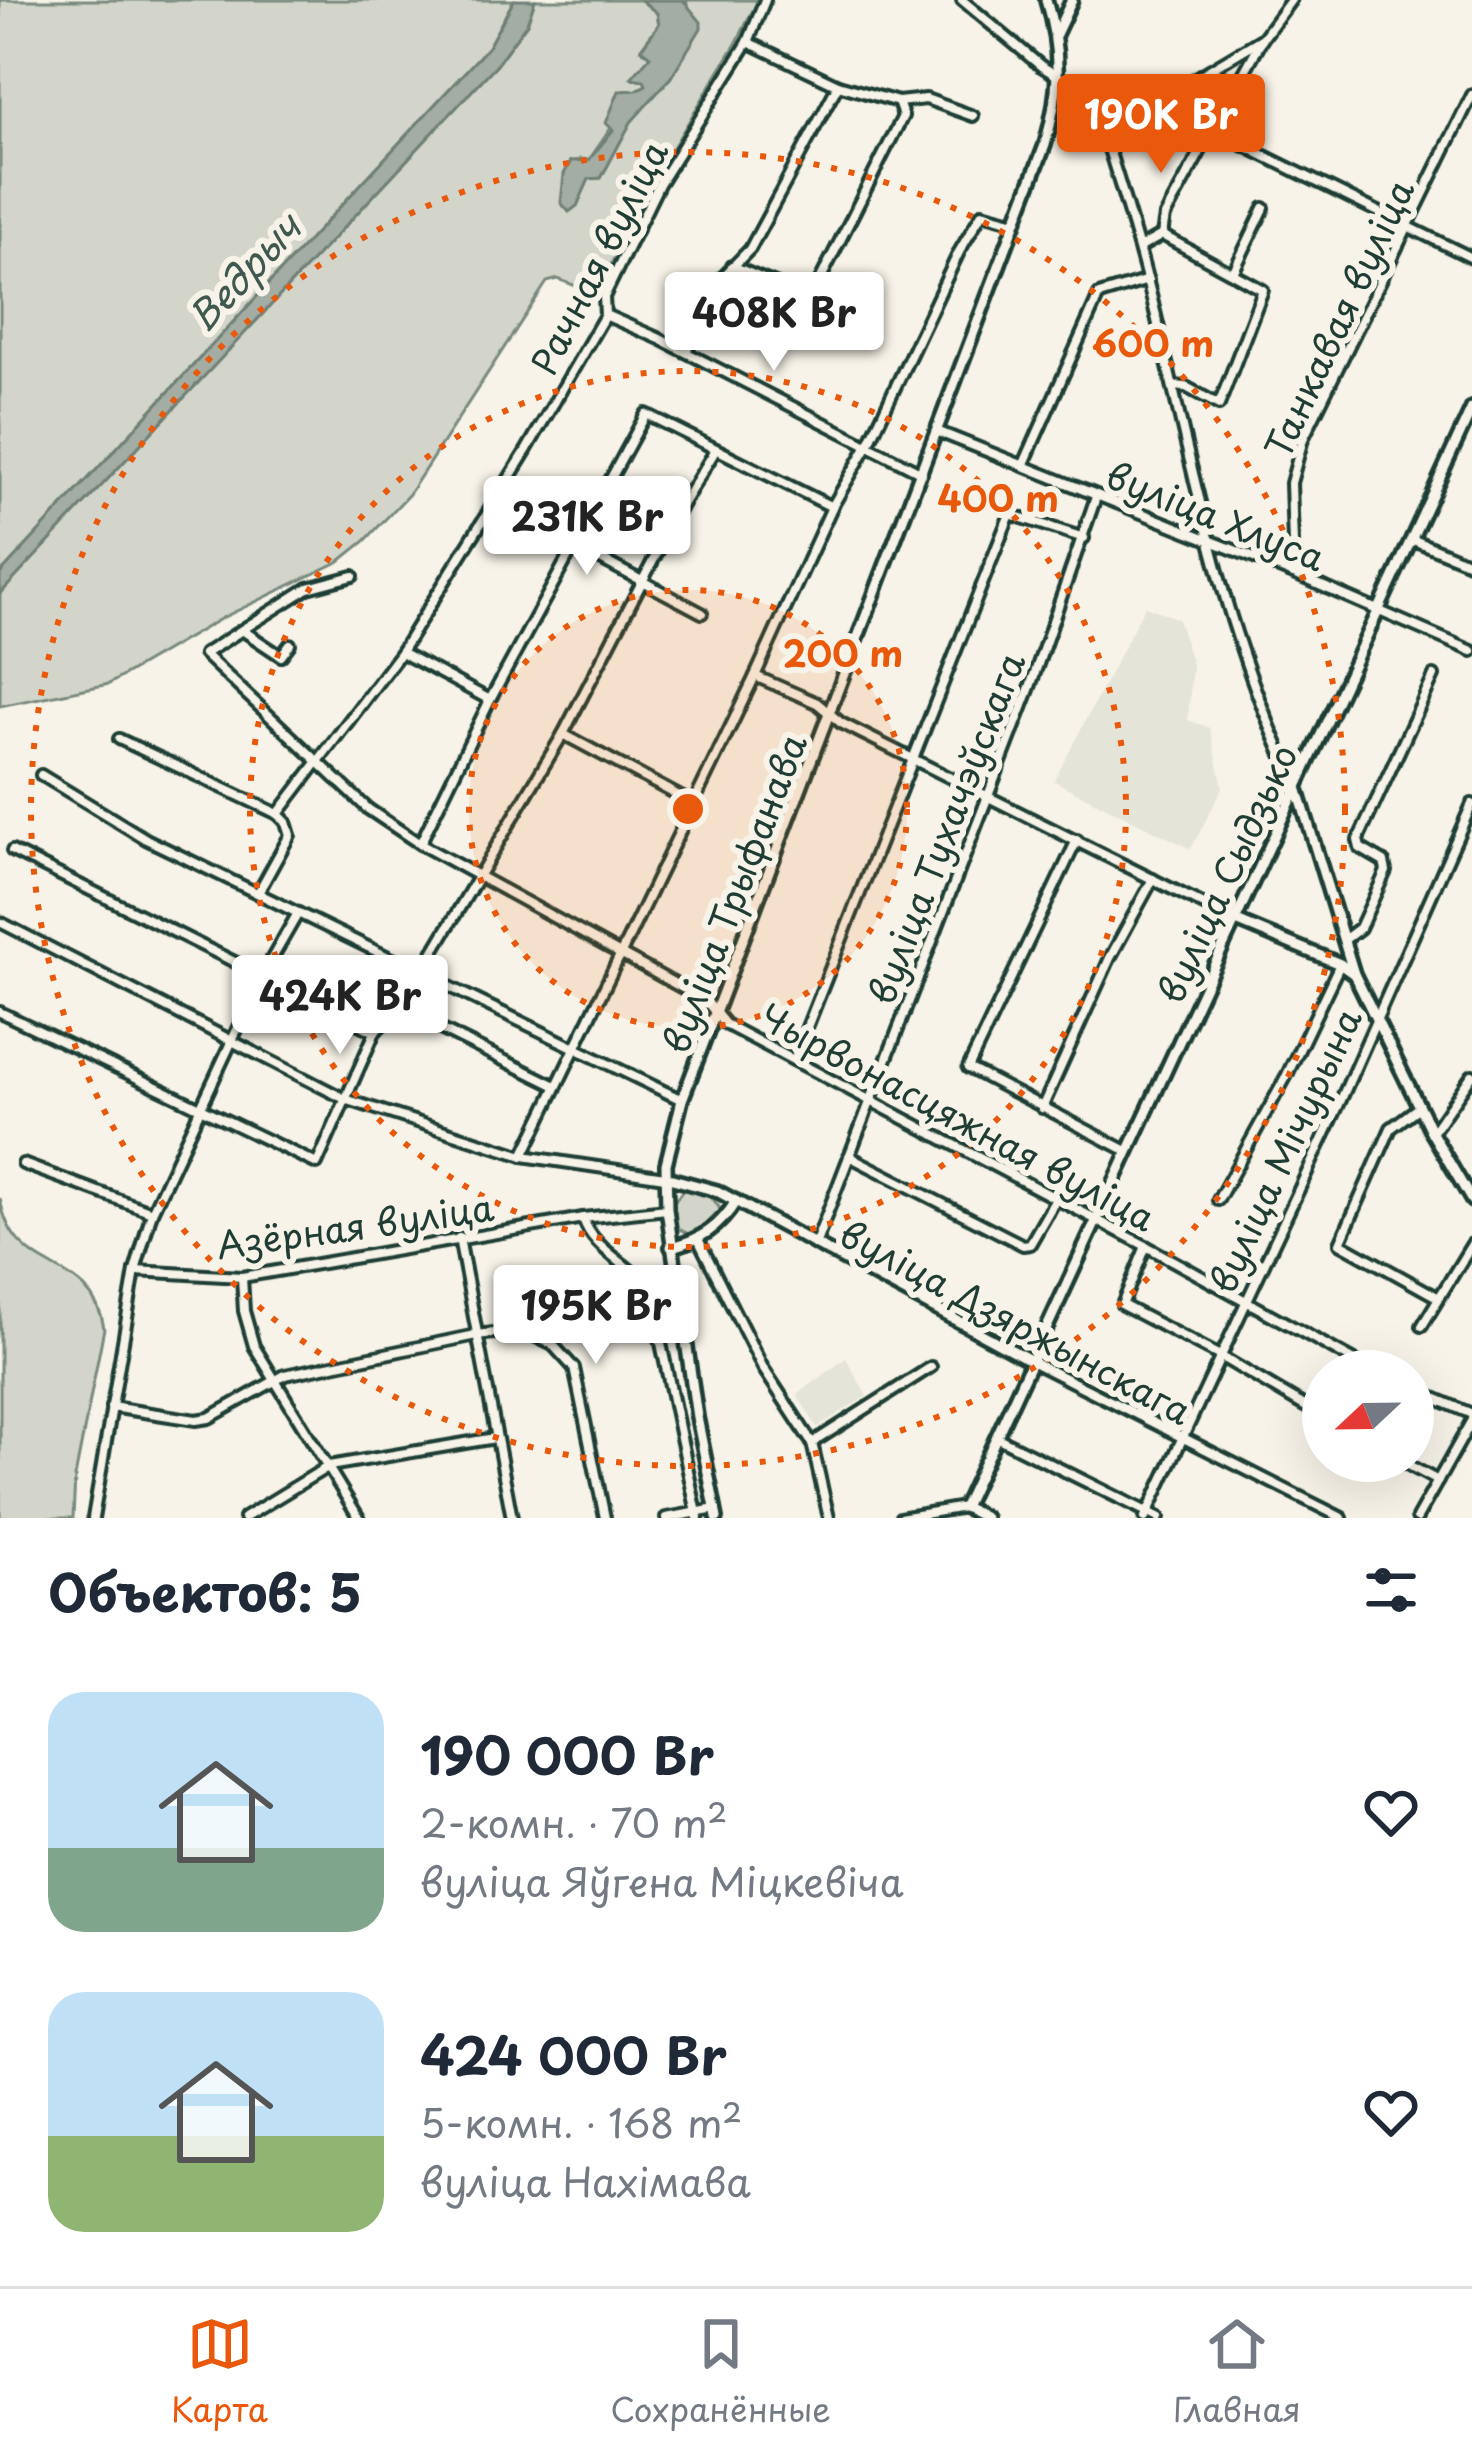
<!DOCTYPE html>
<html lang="ru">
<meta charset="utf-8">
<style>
body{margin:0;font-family:"Playpen Sans",sans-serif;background:#f2f2f3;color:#1f2937;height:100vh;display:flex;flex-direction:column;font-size:45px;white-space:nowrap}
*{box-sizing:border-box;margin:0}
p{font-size:39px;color:#747a83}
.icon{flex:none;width:66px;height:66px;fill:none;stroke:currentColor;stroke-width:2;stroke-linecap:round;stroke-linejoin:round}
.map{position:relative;height:1518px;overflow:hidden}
.sheet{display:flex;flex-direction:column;background:#fff;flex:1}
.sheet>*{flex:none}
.needle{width:78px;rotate:248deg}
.buttons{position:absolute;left:1302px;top:1350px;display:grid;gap:24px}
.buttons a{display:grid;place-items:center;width:132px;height:132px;border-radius:50%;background:#fff;box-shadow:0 12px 48px #0002;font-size:60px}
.price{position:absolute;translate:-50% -102px;padding:0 27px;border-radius:12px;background:#fff;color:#222;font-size:39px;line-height:78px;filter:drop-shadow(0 3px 6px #0008)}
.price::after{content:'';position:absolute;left:50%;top:72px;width:36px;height:27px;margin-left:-18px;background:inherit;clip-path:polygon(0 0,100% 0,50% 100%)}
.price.on{background:#ea580c;color:#fff}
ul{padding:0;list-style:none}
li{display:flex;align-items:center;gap:36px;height:300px;padding:0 48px}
li span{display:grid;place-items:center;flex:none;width:336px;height:240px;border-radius:36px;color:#555}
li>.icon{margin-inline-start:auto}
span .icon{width:144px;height:144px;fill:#fffc;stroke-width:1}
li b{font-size:51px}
h2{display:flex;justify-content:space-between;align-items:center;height:144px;padding:0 48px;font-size:51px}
.tab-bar{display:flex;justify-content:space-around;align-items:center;height:168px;border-top:3px solid #e0e1e3;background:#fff;font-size:33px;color:#747a83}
.tab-bar a{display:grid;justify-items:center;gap:6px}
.tab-bar .on{color:#ea580c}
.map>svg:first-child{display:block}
.built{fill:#e5e4d9}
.green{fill:#d3d5ca;stroke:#79897f;stroke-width:3}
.water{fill:#a4ada3;stroke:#6f8077;stroke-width:3}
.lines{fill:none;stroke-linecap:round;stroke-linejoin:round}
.minor-casing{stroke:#1f3d34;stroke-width:16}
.tertiary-casing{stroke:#1f3d34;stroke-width:18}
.minor{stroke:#f7f3e8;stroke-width:8}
.tertiary{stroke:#f7f3e8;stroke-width:9}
.ring{fill:none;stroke:#e8590c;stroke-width:6;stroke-dasharray:6 12}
.labels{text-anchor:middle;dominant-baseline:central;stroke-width:12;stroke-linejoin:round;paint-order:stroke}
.street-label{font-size:36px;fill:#1f3d34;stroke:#f7f3e8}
.water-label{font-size:39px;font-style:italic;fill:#405950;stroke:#f7f3e8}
.centre{fill:#e8590c;stroke:#f7f3e8;stroke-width:6}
.ring-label{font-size:36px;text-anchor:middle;font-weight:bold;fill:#e8590c;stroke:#f7f3e8;stroke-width:12;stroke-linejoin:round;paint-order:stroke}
</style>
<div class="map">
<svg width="1472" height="1518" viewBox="0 0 1472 1518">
<rect width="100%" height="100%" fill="#f7f3e8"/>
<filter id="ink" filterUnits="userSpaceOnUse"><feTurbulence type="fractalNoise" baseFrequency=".00833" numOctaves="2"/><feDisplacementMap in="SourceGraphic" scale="24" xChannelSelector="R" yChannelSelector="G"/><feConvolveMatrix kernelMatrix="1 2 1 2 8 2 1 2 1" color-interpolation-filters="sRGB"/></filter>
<g filter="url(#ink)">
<!-- built -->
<g class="built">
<path d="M1145,606L1178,619L1192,665L1188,720L1210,728L1223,787L1191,849L1054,781Z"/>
<path d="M846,1358L867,1396L817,1427L797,1395Z"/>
</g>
<!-- green -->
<g class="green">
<path d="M0,0H514L488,47L0,574Z"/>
<path d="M535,0H641L657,13L659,24L641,48L650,56L633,78L644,80L646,85L637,90L589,160L581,159L577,206L589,179L601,178L631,122L671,77L687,2L683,0H758L737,42L649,187L602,283L589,291L558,279L547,282L409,494L365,541L340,561L222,618L109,684L0,706V594L496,65L527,23Z"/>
<path d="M683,1190C699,1188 716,1197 721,1212L716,1224L692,1236L676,1227L674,1202Z"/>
<path d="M0,1198C14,1282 91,1252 104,1328L75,1477L73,1518H0Z"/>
</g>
<!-- water -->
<g class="water">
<path d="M514,0H535L527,23L496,65L0,594V574L488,47Z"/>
<path d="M641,0H683L701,22V28L671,77L631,122L601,178L589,179L577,206L569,212L561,203L564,174L571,161L589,160L613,130L606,123L619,91L637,90L646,85L644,80L631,78L650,56L641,49L659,24L657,13Z"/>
</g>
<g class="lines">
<!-- minor casing -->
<g class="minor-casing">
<g id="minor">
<path d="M962,0L1041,66L1094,98L1137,104L1210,129L1472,258"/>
<path d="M1094,98C1111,160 1133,221 1148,283C1190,451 1219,628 1296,784"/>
<path d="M898,102L926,99L973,116"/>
<path d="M1104,130L1123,110L1174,91L1263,38L1291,0"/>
<path d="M1162,235L1263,290L1219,405L1186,387L1173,386"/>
<path d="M1139,248L1162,235L1165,216L1263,38"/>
<path d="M732,266L799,294L807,293L818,284L903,116L898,102L838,85L748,42"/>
<path d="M1233,273L1264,208"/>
<path d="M605,315L660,339L922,473"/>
<path d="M686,352L716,284L750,249L838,85"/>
<path d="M939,432L1294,574L1472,651"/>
<path d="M1023,466L1099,295L1148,280"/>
<path d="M493,502L702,613"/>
<path d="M1411,539L1472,564"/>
<path d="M1294,574L1291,483L1303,439L1472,95"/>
<path d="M353,576L308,588L204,654L368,809L420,844L706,1001L725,1024L1146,1246L1373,1371"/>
<path d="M242,630L281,656L290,644"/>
<path d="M401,652L490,700"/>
<path d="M755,676L817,703L841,723L1234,920"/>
<path d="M563,734L694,804"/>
<path d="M119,739L278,814"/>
<path d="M41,775L146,839L682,1100"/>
<path d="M1077,840L968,1068L1127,1151"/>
<path d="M420,844L490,700L646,414L832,507"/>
<path d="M12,851L375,1032"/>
<path d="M258,893L290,835L286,822L278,814L401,652L526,451L605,315L604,297L659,184L748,42L765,0"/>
<path d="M0,922L345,1099L523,1156L665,1177"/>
<path d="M1344,940L1360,928L1386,871L1384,862L1360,848L1358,840L1434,676"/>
<path d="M422,971L563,734L682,505L715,451"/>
<path d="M0,1012L317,1164L375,1032L398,1008L556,1086"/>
<path d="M794,1060L1010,514L1084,538"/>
<path d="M1419,1107L1391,1128L1340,1243L1439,1298"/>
<path d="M1042,1108L1110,958L1153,879"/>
<path d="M1432,1133L1472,1075"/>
<path d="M523,1156L755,676L832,507L868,445L959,252L982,213L1016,222"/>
<path d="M849,1156L1023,1245L1030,1244L1056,1199"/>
<path d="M23,1164L152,1212"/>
<path d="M1218,1200L1286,1077L1340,964"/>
<path d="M583,1218C593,1251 631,1263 650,1291L698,1518"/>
<path d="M459,1238L512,1518"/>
<path d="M698,1239L763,1368L812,1443L829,1518"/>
<path d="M815,1245L1030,687L1096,497"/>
<path d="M1146,1246L1122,1305L1220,1356L1323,1417"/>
<path d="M135,1271L242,1277L583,1218L667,1209"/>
<path d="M242,1277L244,1311L254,1346L359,1518"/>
<path d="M1422,1326L1472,1244"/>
<path d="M1031,1361L1342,1518"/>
<path d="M1413,1389L1472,1414"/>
<path d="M111,1407L196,1420L209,1418L285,1375L476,1335L522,1330L553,1345L574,1368L605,1518"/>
<path d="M996,1437L1159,1518"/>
<path d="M812,1443L931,1367"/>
<path d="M1401,1461L1438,1481"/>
<path d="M93,1518L135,1271L152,1212L263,974L298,913"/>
<path d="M244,1518L329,1466L495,1438"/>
<path d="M666,1518L716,1509"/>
<path d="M900,1518L964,1507"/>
<path d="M1145,1518L1340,1102L1472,804"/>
<path d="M1417,1518L1472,1420"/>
</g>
</g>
<!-- tertiary casing -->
<g class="tertiary-casing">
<g id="tertiary">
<path d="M1056,34L1072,0"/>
<path d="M1296,784L1354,974L1432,1133L1472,1201"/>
<path d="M1234,920L1340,964L1354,974"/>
<path d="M665,1177L717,1191L1030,1360"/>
<path d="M671,1247C701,1240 720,1227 736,1201"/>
<path d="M717,1518L697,1417L667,1209L666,1164L682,1100L1045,145C1060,93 1062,52 1046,0"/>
<path d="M985,1518L964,1507L1472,408"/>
</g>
</g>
<!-- minor -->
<use href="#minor" class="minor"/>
<!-- tertiary -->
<use href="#tertiary" class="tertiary"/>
</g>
</g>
<!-- distance rings -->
<circle cx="688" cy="809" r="219" fill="#e8590c" fill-opacity=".12"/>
<g class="ring">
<circle cx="688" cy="809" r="219"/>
<circle cx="688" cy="809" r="438"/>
<circle cx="688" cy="809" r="657"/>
</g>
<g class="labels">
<!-- street labels -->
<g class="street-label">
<text transform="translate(598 257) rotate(-63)">Рачная вуліца</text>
<text transform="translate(1338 318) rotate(-65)">Танкавая вуліца</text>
<text transform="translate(1216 515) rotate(22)">вуліца Хлуса</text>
<text transform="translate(945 828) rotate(-69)">вуліца Тухачэўскага</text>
<text transform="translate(1226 873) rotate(-65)">вуліца Сыдзько</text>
<text transform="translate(733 893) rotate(-69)">вуліца Трыфанава</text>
<text transform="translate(958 1116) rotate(28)">Чырвонасцяжная вуліца</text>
<text transform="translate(1284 1150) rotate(-65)">вуліца Мічурына</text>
<text transform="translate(355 1225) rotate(-8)">Азёрная вуліца</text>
<text transform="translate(1016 1321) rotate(28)">вуліца Дзяржынскага</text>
</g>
<!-- water labels -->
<g class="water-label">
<text transform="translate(243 271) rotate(-47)">Ведрыч</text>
</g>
</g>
<circle cx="688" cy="809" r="18" class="centre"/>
<g class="ring-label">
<text x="1153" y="357">600 m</text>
<text x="998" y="512">400 m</text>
<text x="843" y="667">200 m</text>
</g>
</svg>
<div class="buttons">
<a><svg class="needle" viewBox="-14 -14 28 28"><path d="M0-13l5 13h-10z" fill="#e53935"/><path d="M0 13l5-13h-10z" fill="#747a83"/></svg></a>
</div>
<b class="price on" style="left:1161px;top:176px">190K Br</b>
<b class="price" style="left:774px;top:374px">408K Br</b>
<b class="price" style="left:587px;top:578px">231K Br</b>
<b class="price" style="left:340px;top:1057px">424K Br</b>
<b class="price" style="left:596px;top:1367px">195K Br</b>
</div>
<section class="sheet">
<h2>Объектов: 5<svg class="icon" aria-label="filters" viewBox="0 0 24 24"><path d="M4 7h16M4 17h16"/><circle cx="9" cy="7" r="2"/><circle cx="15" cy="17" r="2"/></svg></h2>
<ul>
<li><span style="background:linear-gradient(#bfe0f5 65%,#7fa58c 0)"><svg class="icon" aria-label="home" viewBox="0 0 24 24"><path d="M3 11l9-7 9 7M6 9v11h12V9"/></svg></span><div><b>190 000 Br</b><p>2-комн. · 70 m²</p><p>вуліца Яўгена Міцкевіча</p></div><svg class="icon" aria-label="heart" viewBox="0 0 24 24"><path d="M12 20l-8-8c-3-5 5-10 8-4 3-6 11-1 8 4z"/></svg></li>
<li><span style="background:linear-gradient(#bfe0f5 60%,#8fb573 0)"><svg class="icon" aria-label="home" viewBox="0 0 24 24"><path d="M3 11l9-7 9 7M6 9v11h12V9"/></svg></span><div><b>424 000 Br</b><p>5-комн. · 168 m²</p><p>вуліца Нахімава</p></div><svg class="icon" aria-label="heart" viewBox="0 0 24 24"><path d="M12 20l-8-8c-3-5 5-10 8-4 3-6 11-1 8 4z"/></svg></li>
</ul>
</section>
<nav class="tab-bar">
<a class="on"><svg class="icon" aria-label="map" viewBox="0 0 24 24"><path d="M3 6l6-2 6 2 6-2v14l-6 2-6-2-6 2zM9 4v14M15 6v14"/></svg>Карта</a>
<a><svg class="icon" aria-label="saved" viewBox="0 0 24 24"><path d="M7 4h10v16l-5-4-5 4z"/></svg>Сохранённые</a>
<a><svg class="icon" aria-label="home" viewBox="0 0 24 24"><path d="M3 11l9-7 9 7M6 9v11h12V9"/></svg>Главная</a>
</nav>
